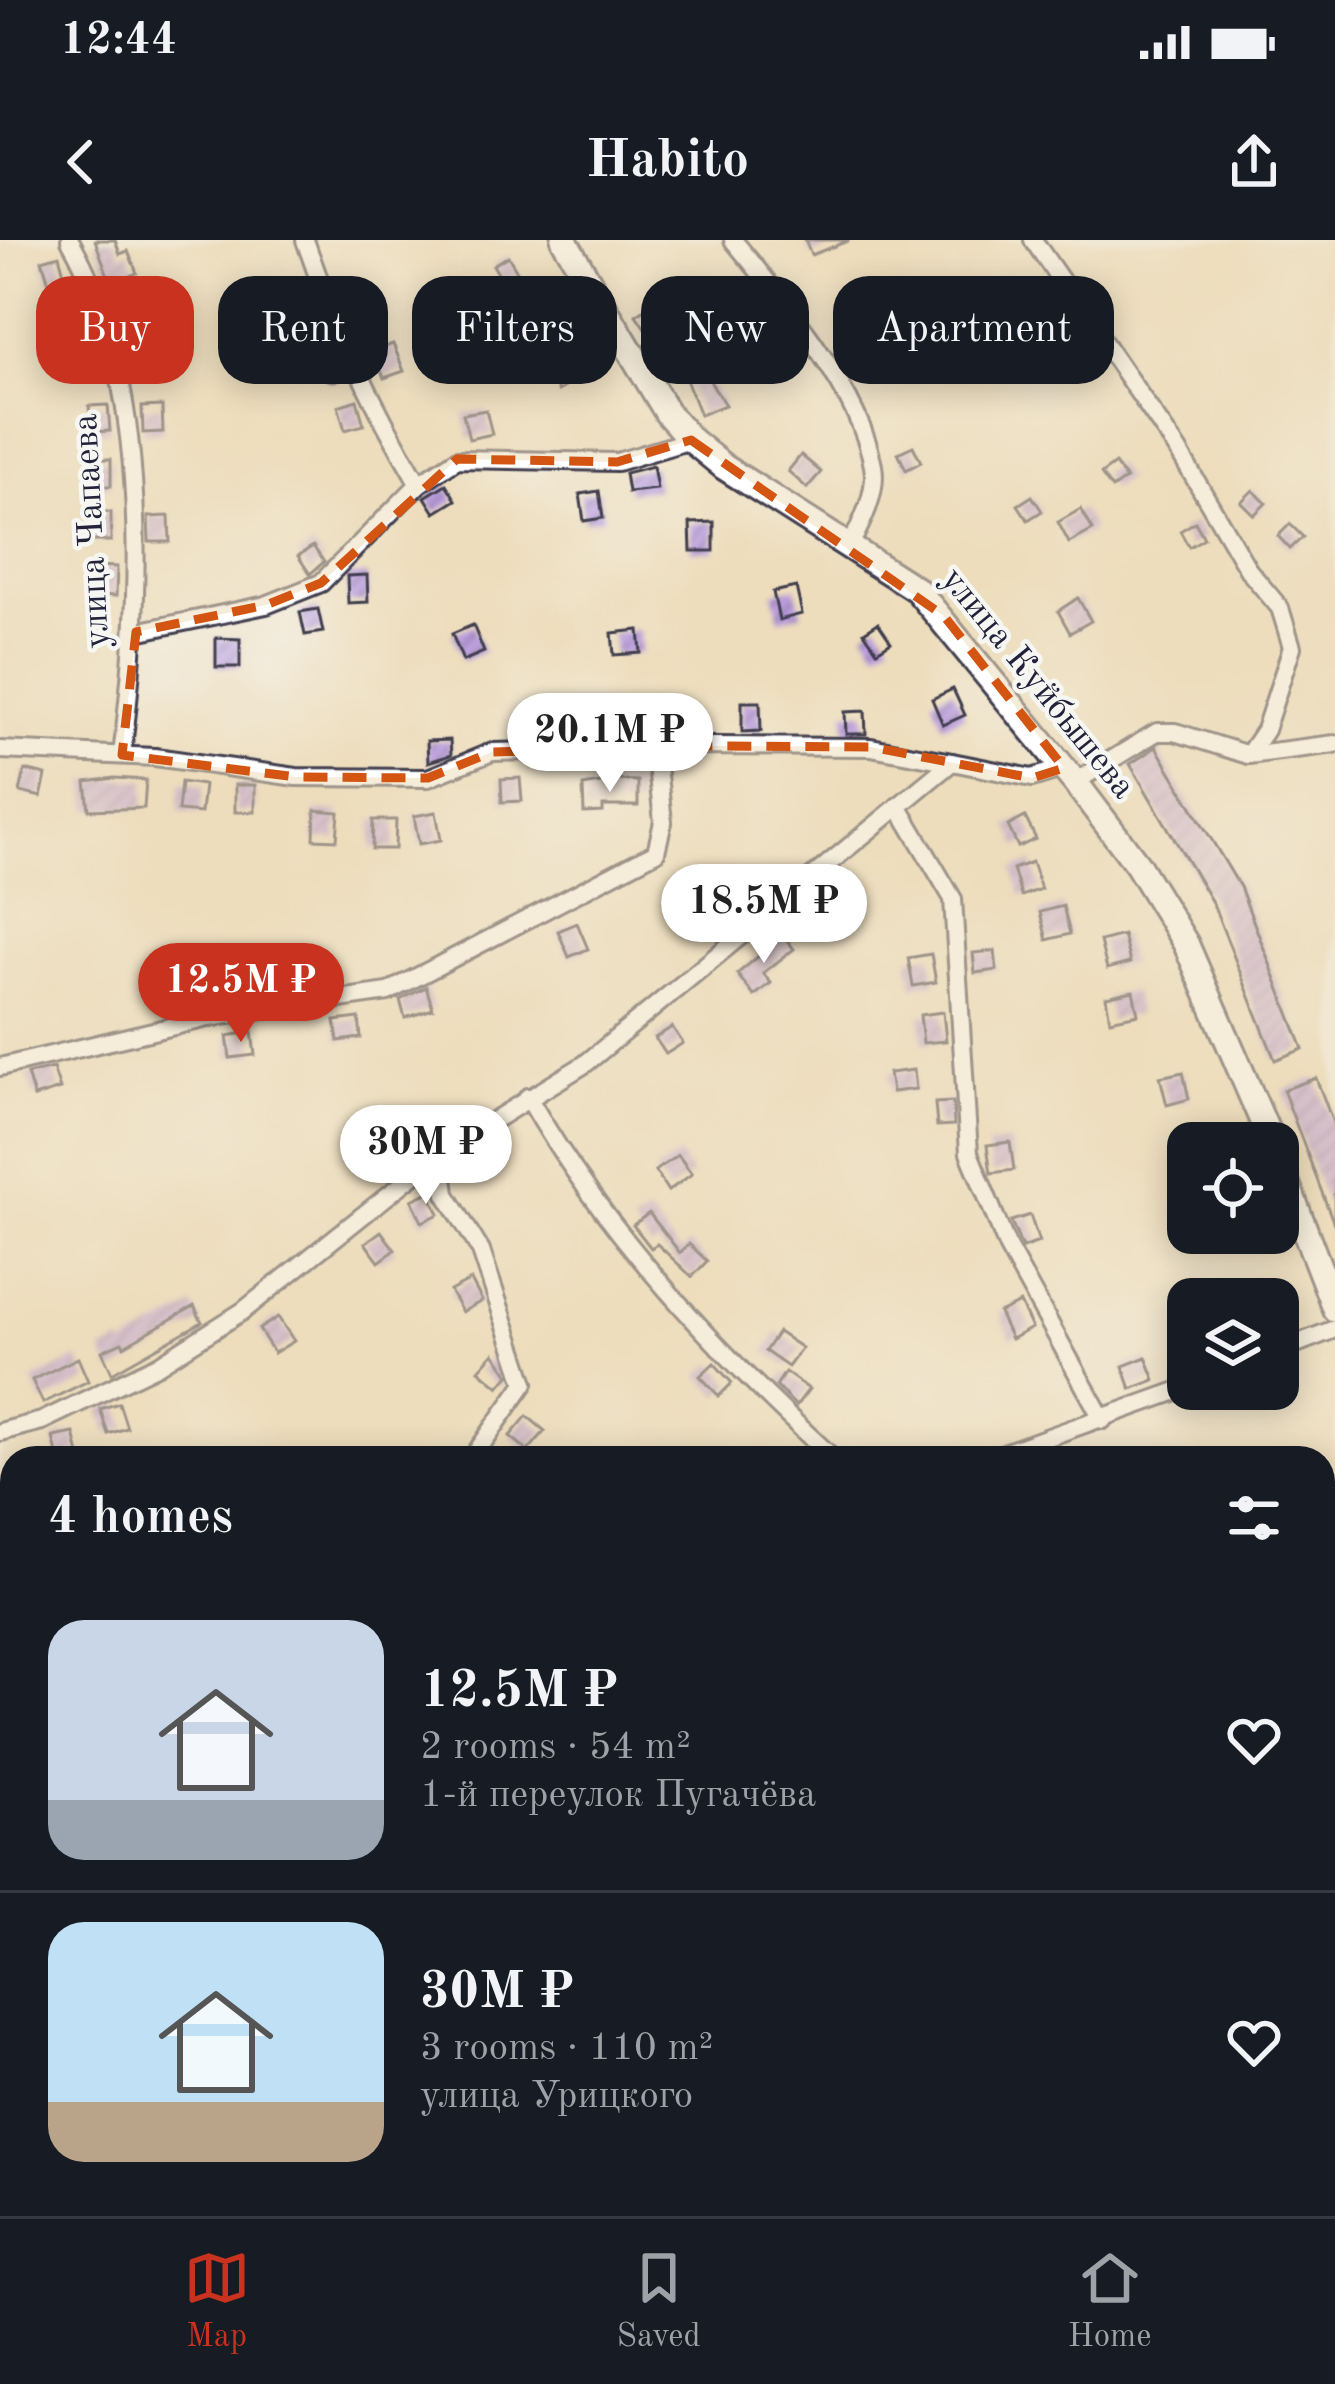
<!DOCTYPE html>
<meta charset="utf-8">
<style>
body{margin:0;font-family:"Old Standard TT",serif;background:#20242c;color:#f1f3f6;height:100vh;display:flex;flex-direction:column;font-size:45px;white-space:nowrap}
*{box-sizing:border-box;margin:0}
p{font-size:39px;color:#9ea1a6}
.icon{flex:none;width:66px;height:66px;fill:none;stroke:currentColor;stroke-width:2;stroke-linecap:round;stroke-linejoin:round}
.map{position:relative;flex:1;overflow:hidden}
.sheet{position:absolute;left:0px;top:1206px;width:1335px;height:771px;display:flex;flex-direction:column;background:#171b24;border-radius:36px 36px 0 0;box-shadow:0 6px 30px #0003}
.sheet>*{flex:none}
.banner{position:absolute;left:36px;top:36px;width:1263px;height:108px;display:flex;gap:24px}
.fabs{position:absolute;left:1167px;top:882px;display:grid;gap:24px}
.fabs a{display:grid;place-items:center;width:132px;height:132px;border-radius:24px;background:#171b24;box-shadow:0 6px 30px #0003;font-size:60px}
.price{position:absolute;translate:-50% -102px;padding:0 27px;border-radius:42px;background:#fff;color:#222;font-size:39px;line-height:78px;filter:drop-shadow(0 3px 6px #0008)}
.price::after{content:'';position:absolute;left:50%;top:72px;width:36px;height:27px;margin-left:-18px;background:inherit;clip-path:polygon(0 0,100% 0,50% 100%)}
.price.current{background:#c8321e;color:#fff}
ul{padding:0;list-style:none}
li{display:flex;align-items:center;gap:36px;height:300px;padding:0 48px}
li+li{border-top:3px solid #363941}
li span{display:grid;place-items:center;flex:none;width:336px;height:240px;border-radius:36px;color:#555}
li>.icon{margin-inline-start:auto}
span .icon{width:144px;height:144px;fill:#fffc;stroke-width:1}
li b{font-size:51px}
h2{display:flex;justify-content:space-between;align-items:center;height:144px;padding:0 48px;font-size:51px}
.pill{padding:0 42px;border-radius:36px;background:#171b24;box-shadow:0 6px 30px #0003;font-size:42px;line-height:108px}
.pill.current{background:#c8321e;color:#fff}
.status{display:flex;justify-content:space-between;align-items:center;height:84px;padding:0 60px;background:#171b24;direction:ltr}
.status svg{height:33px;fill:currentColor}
header{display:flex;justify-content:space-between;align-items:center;height:156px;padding:0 48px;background:#171b24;font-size:54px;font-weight:700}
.tab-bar{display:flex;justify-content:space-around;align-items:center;height:168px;border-top:3px solid #363941;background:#171b24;font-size:33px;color:#9ea1a6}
.tab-bar a{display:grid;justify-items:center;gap:6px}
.tab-bar .current{color:#c8321e}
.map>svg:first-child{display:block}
.building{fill:url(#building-hatch)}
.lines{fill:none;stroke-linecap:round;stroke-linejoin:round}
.street-casing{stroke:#403e4e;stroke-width:22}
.secondary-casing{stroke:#403e4e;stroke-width:30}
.street{stroke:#fff;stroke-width:16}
.secondary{stroke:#fff;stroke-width:24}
.marked{fill:none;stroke:#d45411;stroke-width:9;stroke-dasharray:24 15;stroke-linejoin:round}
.labels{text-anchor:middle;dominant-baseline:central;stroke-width:9;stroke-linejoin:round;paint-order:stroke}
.street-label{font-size:36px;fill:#22223b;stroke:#f6f6f2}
</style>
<div class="status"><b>12:44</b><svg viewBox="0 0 49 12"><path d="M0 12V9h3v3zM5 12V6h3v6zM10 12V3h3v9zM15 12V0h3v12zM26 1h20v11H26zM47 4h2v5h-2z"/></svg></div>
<header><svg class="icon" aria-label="back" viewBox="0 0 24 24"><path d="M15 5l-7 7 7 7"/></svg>Habito<svg class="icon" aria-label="share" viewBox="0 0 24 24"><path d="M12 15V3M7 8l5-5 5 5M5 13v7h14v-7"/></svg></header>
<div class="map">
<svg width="1335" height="1976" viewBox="0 0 1335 1976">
<defs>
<pattern id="building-hatch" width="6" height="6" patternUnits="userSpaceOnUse" patternTransform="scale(3)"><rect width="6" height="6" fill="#b99cdb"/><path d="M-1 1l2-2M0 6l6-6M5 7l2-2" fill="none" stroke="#967fb3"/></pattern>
</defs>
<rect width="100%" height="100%" fill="#f6f6f2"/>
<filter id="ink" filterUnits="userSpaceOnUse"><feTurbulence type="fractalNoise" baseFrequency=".00833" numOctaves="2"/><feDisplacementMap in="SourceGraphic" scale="24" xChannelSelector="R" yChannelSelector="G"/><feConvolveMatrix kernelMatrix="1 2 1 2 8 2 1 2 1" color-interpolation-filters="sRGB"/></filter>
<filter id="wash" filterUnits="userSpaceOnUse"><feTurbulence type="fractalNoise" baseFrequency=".004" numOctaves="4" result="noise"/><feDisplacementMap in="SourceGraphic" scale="48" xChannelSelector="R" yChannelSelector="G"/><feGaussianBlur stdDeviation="2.7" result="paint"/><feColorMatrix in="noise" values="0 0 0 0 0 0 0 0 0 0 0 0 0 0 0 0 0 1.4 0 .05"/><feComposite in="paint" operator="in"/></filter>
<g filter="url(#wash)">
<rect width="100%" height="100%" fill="#edddbc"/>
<g id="blocks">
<!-- building -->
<g class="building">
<path d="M95,0H115L120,14L128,11L137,33L111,44Z"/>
<path d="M805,0H848V1L811,15Z"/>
<path d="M59,15L65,37L49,43L42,20Z"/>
<path d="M508,16L522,40L507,49L493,25Z"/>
<path d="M656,62L669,81L649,94L636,75Z"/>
<path d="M140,67L157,112L161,130L146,133L139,98L131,102L122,79Z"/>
<path d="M1033,78L1048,103L1030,114L1015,89Z"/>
<path d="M393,104L404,131L384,138L374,111Z"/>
<path d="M690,109L725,165L700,175L685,137L679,140L669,120Z"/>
<path d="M565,114L579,139L558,151L545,126Z"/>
<circle cx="333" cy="129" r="12"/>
<path d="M357,160L364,185L345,190L338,166Z"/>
<path d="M108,165L110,191L91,192L89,166Z"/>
<path d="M162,166L163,192L143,193L142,167Z"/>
<path d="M486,170L492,194L469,199L463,174Z"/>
<path d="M913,206L921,222L906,230L898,213Z"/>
<path d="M801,215L821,232L807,248L788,231Z"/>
<rect x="91" y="219" width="20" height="27"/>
<path d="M1115,224L1126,239L1112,249L1101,234Z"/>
<path d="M653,226L657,249L628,252L625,233Z"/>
<path d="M446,244L456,260L435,273L425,257Z"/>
<path d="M1253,250L1266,263L1254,275L1241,262Z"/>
<path d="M599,251L603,278L584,281L580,254Z"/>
<path d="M1032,256L1042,271L1028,280L1018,265Z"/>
<path d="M1081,269L1093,290L1069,303L1058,282Z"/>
<rect x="88" y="272" width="23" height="29"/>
<path d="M169,276L170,302H149L148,277Z"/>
<path d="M714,282V311H691L690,283Z"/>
<path d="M1195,282L1204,298L1189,307L1180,291Z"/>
<path d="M1290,284L1303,297L1290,309L1278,296Z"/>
<path d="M313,306L324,322L310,334L298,316Z"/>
<path d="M94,326L117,327L116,356L93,355Z"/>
<path d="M367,335L368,362L348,363L347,336Z"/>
<path d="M796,347L802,374L779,380L773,352Z"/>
<path d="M1078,358L1091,381L1070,393L1058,371Z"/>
<path d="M318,369L323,392L305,395L300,372Z"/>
<path d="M878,383L891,402L877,411L864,392Z"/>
<path d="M473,385L484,412L463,421L452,394Z"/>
<path d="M639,390L641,413L614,415L612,393Z"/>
<path d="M216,398L240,399V427H216Z"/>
<path d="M953,449L965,475L943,485L932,459Z"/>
<path d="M742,462H760L761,491L742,492Z"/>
<path d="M677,463L678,492L655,493L654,464Z"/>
<path d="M865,471L866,494H846L845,472Z"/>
<path d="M565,475L566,494L546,496L545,477Z"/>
<path d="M450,500L451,515L428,522L427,501Z"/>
<path d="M1156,507L1240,647L1303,809L1275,820L1213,664L1130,524Z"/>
<path d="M25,530L46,535L41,557L20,552Z"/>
<path d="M114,538L146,540L144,568L89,570L86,542Z"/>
<path d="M520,538L522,561L502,562L501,539Z"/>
<path d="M617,540L638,541V566H603V572L584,573L583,546Z"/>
<path d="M181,542L204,545L201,573L178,571Z"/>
<rect x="235" y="545" width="20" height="27"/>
<path d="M315,570L339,572L337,600L314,599Z"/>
<path d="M436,572L441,600L419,604L414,576Z"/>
<path d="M1025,577L1036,599L1018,607L1008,586Z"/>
<path d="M373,580H396L395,609H372Z"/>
<path d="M1032,622L1041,649L1021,656L1013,629Z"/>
<path d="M847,633L866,656L848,670L841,663L814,683L803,668Z"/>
<path d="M1063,666L1070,694L1047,700L1040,672Z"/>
<path d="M577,683L588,709L569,717L558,691Z"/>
<path d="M1123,695L1130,723L1107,729L1100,701Z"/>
<path d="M783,696L794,709L763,733L771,743L754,756L737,734Z"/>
<path d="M995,711L997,730L975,733L973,713Z"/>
<path d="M931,714L936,742L913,746L908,718Z"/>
<path d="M255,742L256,758L234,761L232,744Z"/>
<path d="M426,747L433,769L405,778L400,760Z"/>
<path d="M1133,751L1138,774L1110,780L1106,757Z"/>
<path d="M943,772L946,801L923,803L920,775Z"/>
<path d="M359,778L361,798L338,801L335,781Z"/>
<path d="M672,787L683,803L666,814L655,798Z"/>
<path d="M252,792L255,815L230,818L227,796Z"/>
<path d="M53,828L60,849L34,857L27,834Z"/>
<path d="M914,830L916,849L892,852L889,833Z"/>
<path d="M1183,832L1189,859L1167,865L1160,837Z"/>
<path d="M1316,838L1335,888L1334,984L1283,850Z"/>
<path d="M953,862L954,885L937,886L935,863Z"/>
<path d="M1010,902L1014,930L991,933L987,905Z"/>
<path d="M678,915L692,934L668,951L655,931Z"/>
<path d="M429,952L439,974L422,982L412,960Z"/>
<path d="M649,973L680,1013L689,1004L707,1021L692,1037L657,1004L651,1008L633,985Z"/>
<path d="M1030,975L1039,1002L1022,1008L1011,981Z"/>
<path d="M381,991L395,1010L379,1022L365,1003Z"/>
<path d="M471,1040L482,1061L462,1072L450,1051Z"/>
<path d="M1020,1063L1032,1088L1011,1099L999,1073Z"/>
<path d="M194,1066L202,1082L112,1133L102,1111L122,1102L124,1106Z"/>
<path d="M278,1077L294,1101L274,1113L259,1089Z"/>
<path d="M778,1092L802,1108L788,1127L765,1111Z"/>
<path d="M494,1113L509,1135L499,1147L479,1130Z"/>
<path d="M1146,1117L1155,1140L1131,1149L1123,1126Z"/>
<path d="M78,1118L88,1141L43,1163L32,1140Z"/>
<path d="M714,1123L732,1143L719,1156L700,1136Z"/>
<path d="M785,1132L809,1149L796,1166L776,1146Z"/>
<path d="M119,1163L127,1188L108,1194L100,1169Z"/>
<path d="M527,1176L545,1191L528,1211L510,1196Z"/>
<path d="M74,1193L79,1215L58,1218L53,1197Z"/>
</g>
</g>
</g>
<g filter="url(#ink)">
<use href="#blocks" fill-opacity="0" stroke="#403e4e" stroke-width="3"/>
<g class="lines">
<!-- street casing -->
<g class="street-casing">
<g id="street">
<path d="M70,0C151,143 142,356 122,515"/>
<path d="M305,0C334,86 373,166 419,244"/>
<path d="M733,0C781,58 860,151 873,226C878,251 862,283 850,305"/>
<path d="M1033,0L1178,210L1249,331L1280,368L1292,407L1265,490L1248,515"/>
<path d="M136,392L266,365L321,343L419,244L457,219L617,222L691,200"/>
<path d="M0,510L155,517L296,537L428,538L492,512L714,506L871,507L952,522"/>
<path d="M1075,542L1157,492H1175L1248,515L1335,504"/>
<path d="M898,566L953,659L969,913L1008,1008L1103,1180"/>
<path d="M0,827L208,778L388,752L656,612L663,582L655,507"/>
<path d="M528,857C606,994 717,1112 833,1218"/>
<path d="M441,913L446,954L481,1011L525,1143L472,1218"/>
<path d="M1278,1111L1335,1089"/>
<path d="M0,1192L42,1181L158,1125L243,1071L441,913L585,824L952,522L1032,538L1064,528"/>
<path d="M990,1218L1188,1147"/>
<path d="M1323,1386L1335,1388"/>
<path d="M1323,1586L1333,1582"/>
<path d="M1323,1735L1335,1743"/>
<path d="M0,1836L12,1822"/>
<path d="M457,1965L463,1976"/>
<path d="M899,1965L933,1976"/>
<path d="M1140,1965L1141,1976"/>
<path d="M202,1976L213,1965"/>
<path d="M800,1976L830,1965"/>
<path d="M1320,1976L1335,1971"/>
</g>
</g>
<!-- secondary casing -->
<g class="secondary-casing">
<g id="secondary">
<path d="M564,0L668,174L691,200L724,227L917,350L1075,542L1137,624L1186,704L1272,903"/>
<path d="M1278,920L1335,1069"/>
</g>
</g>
<!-- street -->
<use href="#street" class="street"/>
<!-- secondary -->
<use href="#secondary" class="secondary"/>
</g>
</g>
<!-- marked area -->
<path d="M0 0H1335V1976H0ZM691,200L944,376L1064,528L1032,538L871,507L714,506L492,512L428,538L296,537L122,515L136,392L266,365L321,343L457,219L617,222Z" fill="#edddbc" fill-opacity=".55" fill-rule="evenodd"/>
<path class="marked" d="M691,200L944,376L1064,528L1032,538L871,507L714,506L492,512L428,538L296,537L122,515L136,392L266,365L321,343L457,219L617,222Z"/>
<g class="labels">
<!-- street labels -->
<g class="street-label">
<text transform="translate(93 291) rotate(-93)">улица Чапаева</text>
<text transform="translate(1037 444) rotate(51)">улица Куйбышева</text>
</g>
</g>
</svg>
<div class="fabs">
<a><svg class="icon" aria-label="locate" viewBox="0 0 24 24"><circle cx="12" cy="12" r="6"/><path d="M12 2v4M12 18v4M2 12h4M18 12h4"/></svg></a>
<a><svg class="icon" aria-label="layers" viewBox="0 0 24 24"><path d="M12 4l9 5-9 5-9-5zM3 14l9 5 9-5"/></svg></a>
</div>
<b class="price" style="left:610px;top:555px">20.1M ₽</b>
<b class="price" style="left:764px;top:726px">18.5M ₽</b>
<b class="price current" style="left:241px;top:805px">12.5M ₽</b>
<b class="price" style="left:426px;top:967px">30M ₽</b>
<div class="banner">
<a class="pill current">Buy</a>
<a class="pill">Rent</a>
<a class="pill">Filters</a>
<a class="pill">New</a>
<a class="pill">Apartment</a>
</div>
<section class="sheet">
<h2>4 homes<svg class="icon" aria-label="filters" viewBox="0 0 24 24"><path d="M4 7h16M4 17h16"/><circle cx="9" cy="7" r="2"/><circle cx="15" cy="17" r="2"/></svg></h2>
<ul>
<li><span style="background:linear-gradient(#c9d6e8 75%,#9aa5b1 0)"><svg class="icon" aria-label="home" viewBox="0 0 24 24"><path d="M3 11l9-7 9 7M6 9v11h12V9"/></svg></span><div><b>12.5M ₽</b><p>2 rooms · 54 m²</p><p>1-й переулок Пугачёва</p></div><svg class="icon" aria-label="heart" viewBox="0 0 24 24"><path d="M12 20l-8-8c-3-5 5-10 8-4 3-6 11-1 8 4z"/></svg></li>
<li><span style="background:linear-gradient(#bfe0f5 75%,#b9a48a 0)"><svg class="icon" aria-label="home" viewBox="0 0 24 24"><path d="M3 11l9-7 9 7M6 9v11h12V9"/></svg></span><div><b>30M ₽</b><p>3 rooms · 110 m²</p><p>улица Урицкого</p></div><svg class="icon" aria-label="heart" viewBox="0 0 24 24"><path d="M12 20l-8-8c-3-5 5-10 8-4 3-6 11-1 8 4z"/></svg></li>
</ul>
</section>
</div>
<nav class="tab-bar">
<a class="current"><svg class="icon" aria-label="map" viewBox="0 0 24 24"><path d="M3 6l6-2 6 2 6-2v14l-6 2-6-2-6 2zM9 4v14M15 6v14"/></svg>Map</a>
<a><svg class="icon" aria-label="saved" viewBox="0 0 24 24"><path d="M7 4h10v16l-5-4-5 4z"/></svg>Saved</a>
<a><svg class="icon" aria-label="home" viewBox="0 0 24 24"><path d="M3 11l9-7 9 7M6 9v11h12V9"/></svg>Home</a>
</nav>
